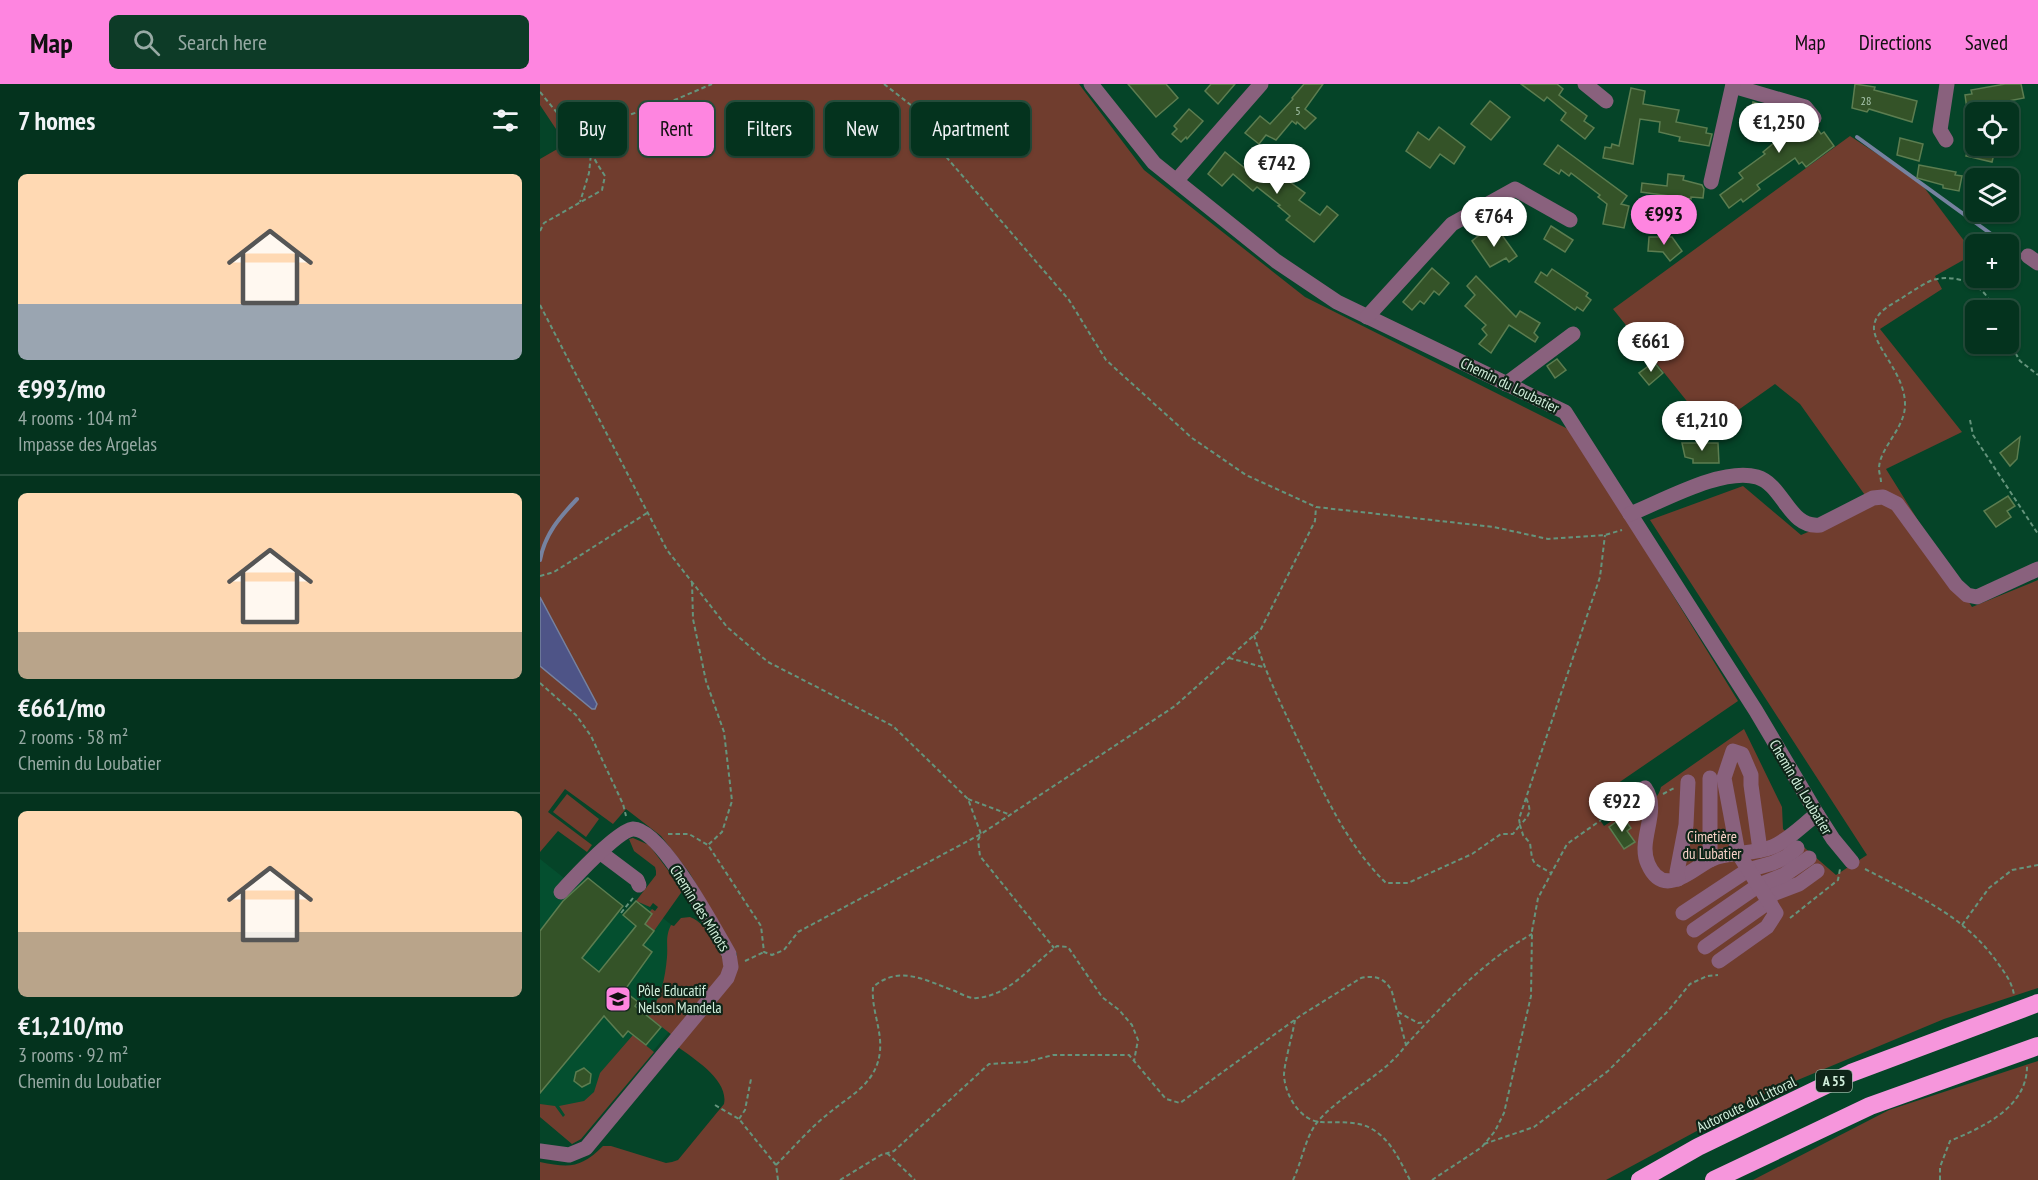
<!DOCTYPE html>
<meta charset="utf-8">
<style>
body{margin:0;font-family:"PT Sans Narrow",sans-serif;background:#0d3b27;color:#f1f3f6;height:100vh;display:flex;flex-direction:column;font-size:22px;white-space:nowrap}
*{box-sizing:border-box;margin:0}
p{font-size:20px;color:#97aaa4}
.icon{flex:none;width:33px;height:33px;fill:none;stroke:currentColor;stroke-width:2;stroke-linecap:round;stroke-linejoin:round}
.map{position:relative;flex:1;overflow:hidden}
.details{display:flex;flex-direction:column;background:#04331e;width:540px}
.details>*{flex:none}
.banner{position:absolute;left:18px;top:18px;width:570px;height:54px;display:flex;gap:12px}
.controls{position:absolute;left:1425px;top:18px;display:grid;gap:12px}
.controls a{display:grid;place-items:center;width:54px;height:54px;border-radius:9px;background:#04331e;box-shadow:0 2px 4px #0004,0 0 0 2px #254e3c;font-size:30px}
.price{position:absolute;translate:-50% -51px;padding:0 14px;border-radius:21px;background:#fff;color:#222;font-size:20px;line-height:39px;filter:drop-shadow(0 2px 3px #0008)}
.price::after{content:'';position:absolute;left:50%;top:36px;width:18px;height:14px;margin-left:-9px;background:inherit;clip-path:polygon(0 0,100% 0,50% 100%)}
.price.active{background:#fe85e0;color:#111}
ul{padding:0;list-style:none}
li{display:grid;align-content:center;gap:12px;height:318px;padding:0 18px}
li+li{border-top:2px solid #254e3c}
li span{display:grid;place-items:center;height:186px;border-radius:9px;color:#555}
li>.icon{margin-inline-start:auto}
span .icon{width:108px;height:108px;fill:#fffc;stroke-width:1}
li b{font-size:26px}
h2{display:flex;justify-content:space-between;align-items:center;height:72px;padding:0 18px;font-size:26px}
.chip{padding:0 21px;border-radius:9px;background:#04331e;box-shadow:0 2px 4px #0004,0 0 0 2px #254e3c;font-size:21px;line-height:54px}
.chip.active{background:#fe85e0;color:#111}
header{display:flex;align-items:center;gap:36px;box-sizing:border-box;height:84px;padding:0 30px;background:#fe85e0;color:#111}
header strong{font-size:28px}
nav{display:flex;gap:33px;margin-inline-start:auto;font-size:21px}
.search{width:420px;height:54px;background:#0d3b27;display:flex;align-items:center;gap:15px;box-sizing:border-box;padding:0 21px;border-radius:9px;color:#97aaa4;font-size:22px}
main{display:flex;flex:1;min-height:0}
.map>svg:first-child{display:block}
.built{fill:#044f2f}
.green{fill:#703d2e}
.water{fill:#4e5487;stroke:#7682a0;stroke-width:1.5}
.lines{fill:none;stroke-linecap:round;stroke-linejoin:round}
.stream{stroke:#7682a0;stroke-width:4}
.building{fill:#345328;stroke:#5c7d50;stroke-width:1.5}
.path{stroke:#65947c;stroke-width:2;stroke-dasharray:4.5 3;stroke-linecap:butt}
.minor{stroke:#89617d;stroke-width:15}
.highway{stroke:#f696dc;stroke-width:18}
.labels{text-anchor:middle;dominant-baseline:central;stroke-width:4.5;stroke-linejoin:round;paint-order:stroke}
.number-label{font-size:12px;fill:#aac8af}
.shield{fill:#0e2518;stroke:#97b2a1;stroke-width:1.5}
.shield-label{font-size:14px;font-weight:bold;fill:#d2efdc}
.street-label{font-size:15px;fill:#d2efdc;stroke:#0e2518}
.park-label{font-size:15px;fill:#f7d1c6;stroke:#0e2518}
.poi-label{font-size:15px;fill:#d2efdc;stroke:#0e2518;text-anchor:start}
</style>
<header>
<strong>Map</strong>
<div class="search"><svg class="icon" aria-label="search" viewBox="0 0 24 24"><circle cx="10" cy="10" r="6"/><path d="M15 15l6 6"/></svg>Search here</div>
<nav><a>Map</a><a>Directions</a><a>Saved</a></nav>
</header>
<main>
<section class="details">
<h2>7 homes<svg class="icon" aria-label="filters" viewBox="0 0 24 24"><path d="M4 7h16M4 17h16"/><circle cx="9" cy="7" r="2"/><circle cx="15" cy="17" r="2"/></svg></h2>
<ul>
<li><span style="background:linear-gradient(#ffd9b3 70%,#9aa5b1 0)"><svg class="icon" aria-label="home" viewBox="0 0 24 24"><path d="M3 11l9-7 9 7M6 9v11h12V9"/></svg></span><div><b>€993/mo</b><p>4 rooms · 104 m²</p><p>Impasse des Argelas</p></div></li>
<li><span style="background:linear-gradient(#ffd9b3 75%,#b9a48a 0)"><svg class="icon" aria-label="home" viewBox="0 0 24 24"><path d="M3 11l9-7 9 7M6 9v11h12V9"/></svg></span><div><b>€661/mo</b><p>2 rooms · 58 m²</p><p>Chemin du Loubatier</p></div></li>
<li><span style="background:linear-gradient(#ffd9b3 65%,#b9a48a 0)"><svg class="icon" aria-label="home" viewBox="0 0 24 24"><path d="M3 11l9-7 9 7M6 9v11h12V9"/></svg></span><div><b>€1,210/mo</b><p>3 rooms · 92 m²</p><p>Chemin du Loubatier</p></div></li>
</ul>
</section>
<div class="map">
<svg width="1498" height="1096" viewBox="0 0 1498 1096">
<rect width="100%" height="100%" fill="#054428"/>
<!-- built -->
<path class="built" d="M0,775L24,794L27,813L44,791L83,822L79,828L83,831L96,817L100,820L104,819L183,882L41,1055L32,1060L0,1033Z"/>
<!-- green -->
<g class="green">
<path d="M0,0H539L604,86L765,213L1032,347L1198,617L1049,719L1064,742C1074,736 1082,728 1092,722C1103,715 1116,723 1121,703L1204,645L1242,723L1243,745L1296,791L1327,771L1110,436L1203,402L1261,451L1332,421L1260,320L1235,300L1170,346L1073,225L1310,52L1380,98L1434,170L1395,192L1402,205L1340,245L1422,348L1346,385L1432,523L1498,496V904L1404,935L1229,1008L1066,1096H0V1078C30,1084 41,1084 63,1062H71L126,1079L132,1078L138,1076L184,1020C189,996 154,975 138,963L197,877V870L149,788L121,752L86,725L73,740L25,705L8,728L52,761L47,768L18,747L0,768V75L26,60L0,21Z"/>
<path d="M27,710L59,735L46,753L13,728Z"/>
<path d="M93,754L109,761L143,806L114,847L101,838L112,825L115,827L118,823L113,819L110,823L96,817L116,791V787L115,783L94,767L89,755Z"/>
<path d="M150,833C168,840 183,868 185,886L132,951L108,932C121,913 125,896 127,873C128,860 125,853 131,841L134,842L141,834Z"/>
<path d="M93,951L114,968L41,1055L32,1060L0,1033V1020L15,1022L23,1033L25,1031L19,1022L44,1017L54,1008L60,989Z"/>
<path d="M1498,977V1096H1213L1349,1026Z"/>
</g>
<!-- water -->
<path class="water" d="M0,513L57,620L55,625H52L0,582Z"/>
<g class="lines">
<!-- stream -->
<g class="stream">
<path d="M1317,53L1465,160"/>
<path d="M1468,163L1483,173"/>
<path d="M0,476C5,450 19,434 37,415"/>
</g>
</g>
<!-- building -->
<g class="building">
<path d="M588,0H626L638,14L616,33Z"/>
<path d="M671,0H695L678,20L665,7Z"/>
<path d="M764,0H783L765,25L776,34L765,45L757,38L756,40L752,37L736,56L726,51L719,60L705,49L720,32L730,40L753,15L752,14Z"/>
<path d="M981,0H1017L1023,5L1019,11L1047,32L1044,37L1054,44L1045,55L1021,36L1026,29L1007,13L1004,17Z"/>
<path d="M1315,0L1335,3L1334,6L1377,17L1372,38L1329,25L1327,28L1312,24Z"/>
<path d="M1481,0L1484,14L1427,25L1425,11L1432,10L1431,6L1465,0Z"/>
<path d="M1091,4L1105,7L1103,20L1139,26L1136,38L1167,44L1166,49L1172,50L1169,62L1139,57L1140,53L1119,48L1120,38L1100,35L1093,80L1063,74L1065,63L1071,64L1072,60L1079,62Z"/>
<path d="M950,17L970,33L951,56L931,40Z"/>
<path d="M1213,18L1259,32L1255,51L1269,42L1276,43L1281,50L1284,48L1294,62L1266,83L1262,78L1259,80L1255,74L1217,101L1220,105L1203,118L1201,115L1189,124L1180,111L1203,94L1199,89L1225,70L1223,68L1242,52L1243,38L1211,28Z"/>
<path d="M649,25L663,37L647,55L646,53L641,58L632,50L637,45L634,42Z"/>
<path d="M899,43L925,63L914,80L900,70L890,84L866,67L878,48L889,56Z"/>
<path d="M1360,54L1383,60L1379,77L1357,71Z"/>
<path d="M1018,61L1087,112L1081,120L1089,122L1084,144L1063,140L1067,120L1058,113L1060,111L1031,89L1029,92L1021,86L1019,90L1004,80Z"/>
<path d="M1429,62H1456L1452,78L1426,72Z"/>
<path d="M685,68L712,90L722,78L765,109L759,116L780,131L787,122L798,131L774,158L746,136L750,132L738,122L740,121L717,103L713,107L693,90L682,102L668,90Z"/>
<path d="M1379,81L1416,88L1415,91L1422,92L1419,107L1403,104V101L1377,94Z"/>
<path d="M1128,90L1144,92L1143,96L1162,101L1164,105L1163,114L1151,113V115L1101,108L1102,99L1127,102Z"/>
<path d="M1011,142L1033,156L1025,168L1004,155Z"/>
<path d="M947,145L957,157L953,150L959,147L977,172L969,178L966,174L950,183L932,157Z"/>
<path d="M1109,153H1132L1142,167L1130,177L1123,168L1108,167Z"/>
<path d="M892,184L909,199L899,211L894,207L884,220L880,217L872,226L863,218Z"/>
<path d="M1012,185L1048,209L1046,212L1051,216L1043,227L1037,223L1035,226L995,198L1001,188L1007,192Z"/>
<path d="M936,192L976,233L980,227L1000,239L994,249L998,253L995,258L969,241L951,269L939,260L947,251L942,245L946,241L925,222L935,211L927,202Z"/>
<path d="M1017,275L1026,286L1015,294L1007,282Z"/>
<path d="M1114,278L1123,289L1109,301L1099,289Z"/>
<path d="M1480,353L1477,375L1470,382L1460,369Z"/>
<path d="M1142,359H1178L1179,379H1153V375L1145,373Z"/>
<path d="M1468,412L1475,422L1467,427L1471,433L1456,443L1444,427Z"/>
<path d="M1083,733L1091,744L1087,747L1095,758L1084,765L1069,743Z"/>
<path d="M48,794L83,822L42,874L59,888L96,842L83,831L96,817L112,830L105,840L114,847L103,861L112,868L84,907L98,918L95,922L121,943L106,961L88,947L83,953L64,932L0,1009V847L23,817Z"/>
<path d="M44,984L51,990L50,999L42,1003L34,997L36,988Z"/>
</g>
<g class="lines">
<!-- path -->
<g class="path">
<path d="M344,0L376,25L396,61L529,216L566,276L652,354L706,391L776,423L954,443L1008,455L1065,451L1082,446"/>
<path d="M0,8L51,70L49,89L40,118"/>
<path d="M32,45L59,41"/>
<path d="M0,147L4,139L62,106L65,92C51,70 45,64 59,41L137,15L172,0"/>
<path d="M0,221L127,466L187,543L228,578L353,642L428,715L441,750L438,756L440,772L514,864"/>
<path d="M1468,256L1480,277L1498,291"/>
<path d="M1430,336L1433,351L1498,450"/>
<path d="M1341,398C1341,394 1339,389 1339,385C1339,364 1364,346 1365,322C1366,289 1332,262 1334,242C1336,227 1351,221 1362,214C1371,208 1380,202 1390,197C1407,190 1433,196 1445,210C1449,215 1451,221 1453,226"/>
<path d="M0,492L14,488L107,429"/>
<path d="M152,498L153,535L166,597L184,648L192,717L182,748L168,761"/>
<path d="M714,551C725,589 742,622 759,658C783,707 806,760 846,799H868L932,770L961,750H973L980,741L979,735L1060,493L1065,451"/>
<path d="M689,574L723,583"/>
<path d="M0,599L36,631L51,652L83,720L86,732"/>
<path d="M1123,710L1134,704"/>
<path d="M986,714C992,727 990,731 980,741L983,751L990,759C993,782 991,777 1011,789"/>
<path d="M428,715L468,730"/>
<path d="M128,750H149L168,761L221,842L224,868L232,871L244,866L258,848L441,750L635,622L721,545L775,437L776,423"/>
<path d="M1325,785C1375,811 1424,831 1457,878C1465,889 1472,898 1474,911"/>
<path d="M81,829L93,814"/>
<path d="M1250,834L1298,796L1300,785"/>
<path d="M1422,841L1449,804L1472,786L1498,781"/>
<path d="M205,877L224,868"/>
<path d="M858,928L878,939L885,938"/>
<path d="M755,936C753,949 744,980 744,991C745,1011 760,1037 781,1038C798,1039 817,1036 832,1045C851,1056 860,1077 870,1096"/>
<path d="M866,961C903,921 944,876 992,850"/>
<path d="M175,1021L199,1035L236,1081L238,1096"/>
<path d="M199,1035L205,1026L211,995"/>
<path d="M944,1060L994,1043L1068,987L1128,927L1150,900L1167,892L1178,891"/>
<path d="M347,1069L375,1096"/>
<path d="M236,1081C253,1064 270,1044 289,1029C311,1011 337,999 340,967C342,945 331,925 333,903C360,880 386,897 415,907C421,910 430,915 437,914C471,911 491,881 517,862L528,863L562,913L579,926L592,941L598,956L594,977"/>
<path d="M300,1096L341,1071L354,1067L449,980L486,978L513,971H589L626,1015L640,1019L760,932L821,894C835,891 846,894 852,908L866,961C843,993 805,1007 779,1036C765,1052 762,1078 753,1096"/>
<path d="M892,1096L942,1063L955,1047L964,1029L991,912L992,847L998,814L1027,760L1061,736"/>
<path d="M1400,1096V1083L1410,1057C1443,1043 1488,1023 1487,981"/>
</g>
<!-- minor -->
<g class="minor">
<path d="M551,0L614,79L736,177L797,218L1025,328L1216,627L1277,730L1293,755L1312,778"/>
<path d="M1045,0L1066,17"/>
<path d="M1193,2L1265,23L1274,34"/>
<path d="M1406,56L1400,46L1407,0"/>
<path d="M637,96L721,0"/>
<path d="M1171,98L1193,0"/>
<path d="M1488,172L1498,179"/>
<path d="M827,233L912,140L975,105L1030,136"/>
<path d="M966,300L1033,250"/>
<path d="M1090,430C1123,417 1182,383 1217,393C1244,401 1249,445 1280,441L1333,414L1343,413L1357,420L1416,501L1427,511L1437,513L1498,485"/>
<path d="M1170,694V776"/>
<path d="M1105,704C1121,727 1097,756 1108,780C1125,819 1156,779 1177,773C1195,768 1215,770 1232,763C1246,758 1264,740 1277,730"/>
<path d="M61,769L97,796L99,801"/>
<path d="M1138,795L1137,788L1146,741L1148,698"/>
<path d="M1227,812L1259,800L1277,787"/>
<path d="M1143,829L1208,786L1233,779L1246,773L1257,764"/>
<path d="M1154,846L1219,801L1244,791L1269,774"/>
<path d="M1165,863L1230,817"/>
<path d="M1179,877L1227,843L1236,829L1198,769L1184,694L1193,667L1202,670L1211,691V701L1220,766"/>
<path d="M0,1067L29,1071L46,1064L187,894L191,883L189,870C175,846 121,744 93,745C78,746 32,796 21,808"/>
</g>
<!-- highway -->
<g class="highway">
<path d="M1100,1096L1158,1063L1311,989L1498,919"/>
<path d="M1174,1096L1330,1022L1498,962"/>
</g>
</g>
<!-- icons -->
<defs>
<g id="school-square" transform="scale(1.35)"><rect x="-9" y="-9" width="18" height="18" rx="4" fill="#fe85e0" stroke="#0e2518"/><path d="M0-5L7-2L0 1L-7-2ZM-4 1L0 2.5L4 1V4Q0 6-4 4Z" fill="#111"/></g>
</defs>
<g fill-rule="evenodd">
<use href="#school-square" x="78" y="915"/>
</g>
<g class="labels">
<!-- number labels -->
<g class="number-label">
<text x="1326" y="16">28</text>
<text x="758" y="26">5</text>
</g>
<!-- shield labels -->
<rect class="shield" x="1276" y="986" width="36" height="22" rx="4.5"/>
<g class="shield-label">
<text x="1294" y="997">A 55</text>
</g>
<!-- street labels -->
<g class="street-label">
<text transform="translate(970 301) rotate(26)">Chemin du Loubatier</text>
<text transform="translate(1261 703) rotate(59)">Chemin du Loubatier</text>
<text transform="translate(160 824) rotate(58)">Chemin des Minots</text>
<text transform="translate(1206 1020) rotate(-26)">Autoroute du Littoral</text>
</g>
<!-- park labels -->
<g class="park-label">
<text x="1172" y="752">Cimetière<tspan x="1172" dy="17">du Lubatier</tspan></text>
</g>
<!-- poi labels -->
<g class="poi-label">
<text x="98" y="906">Pôle Educatif<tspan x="98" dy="17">Nelson Mandela</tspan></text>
</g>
</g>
</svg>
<div class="controls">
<a><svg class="icon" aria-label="locate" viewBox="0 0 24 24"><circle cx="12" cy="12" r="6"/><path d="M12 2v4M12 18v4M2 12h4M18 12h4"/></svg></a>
<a><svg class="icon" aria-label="layers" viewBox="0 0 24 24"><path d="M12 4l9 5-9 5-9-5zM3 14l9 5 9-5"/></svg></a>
<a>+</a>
<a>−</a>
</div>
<b class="price" style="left:1239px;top:70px">€1,250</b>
<b class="price" style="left:737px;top:111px">€742</b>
<b class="price active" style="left:1124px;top:162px">€993</b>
<b class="price" style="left:954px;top:164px">€764</b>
<b class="price" style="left:1111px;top:289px">€661</b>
<b class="price" style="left:1162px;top:368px">€1,210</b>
<b class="price" style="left:1082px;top:749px">€922</b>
<div class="banner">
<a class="chip">Buy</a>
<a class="chip active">Rent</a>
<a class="chip">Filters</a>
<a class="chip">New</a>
<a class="chip">Apartment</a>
</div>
</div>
</main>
